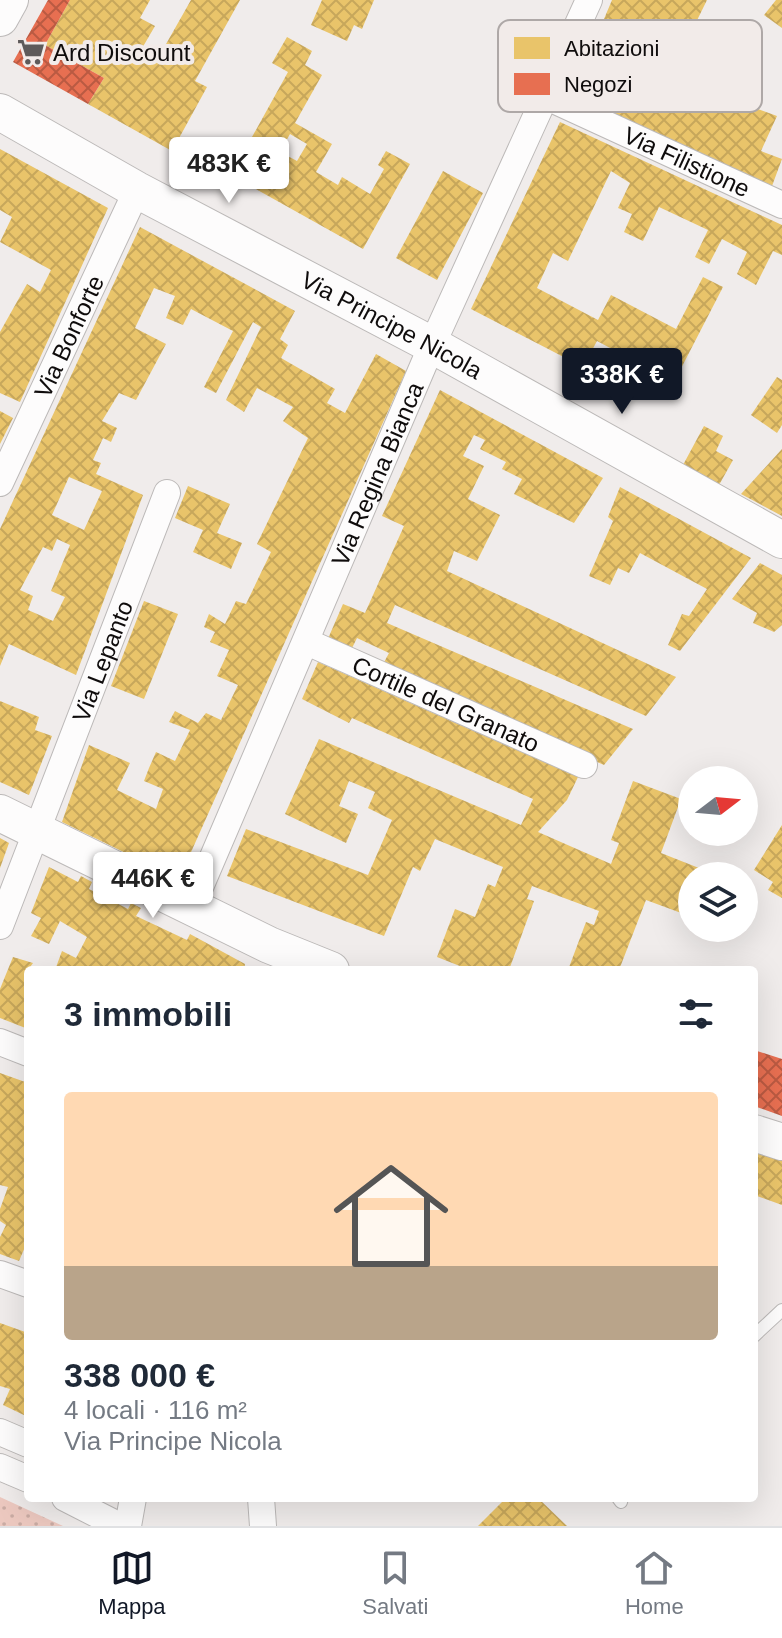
<!DOCTYPE html>
<html lang="it">
<meta charset="utf-8">
<style>
body{margin:0;font-family:Arial,sans-serif;background:#f6f6f7;color:#1f2937;height:100vh;display:flex;flex-direction:column;font-size:30px;white-space:nowrap}
*{box-sizing:border-box;margin:0}
p{font-size:26px;color:#747a83}
.icon{flex:none;width:44px;height:44px;fill:none;stroke:currentColor;stroke-width:2;stroke-linecap:round;stroke-linejoin:round}
.map{position:relative;flex:1;overflow:hidden}
.drawer{position:absolute;left:24px;top:966px;width:734px;height:536px;display:flex;flex-direction:column;background:#fff;border-radius:8px;box-shadow:0 8px 32px #0002}
.drawer>*{flex:none}
.needle{width:52px;rotate:74deg}
.tools{position:absolute;left:678px;top:766px;display:grid;gap:16px}
.tools a{display:grid;place-items:center;width:80px;height:80px;border-radius:50%;background:#fff;box-shadow:0 8px 32px #0002;font-size:40px}
.price{position:absolute;translate:-50% -68px;padding:0 18px;border-radius:8px;background:#fff;color:#222;font-size:26px;line-height:52px;filter:drop-shadow(0 2px 4px #0008)}
.price::after{content:'';position:absolute;left:50%;top:48px;width:24px;height:18px;margin-left:-12px;background:inherit;clip-path:polygon(0 0,100% 0,50% 100%)}
.price.current{background:#111827;color:#fff}
ul{padding:0;list-style:none}
li{display:grid;align-content:center;gap:16px;height:424px;padding:0 40px}
li+li{border-top:2px solid #e0e1e3}
li span{display:grid;place-items:center;height:248px;border-radius:8px;color:#555}
li>.icon{margin-inline-start:auto}
span .icon{width:144px;height:144px;fill:#fffc;stroke-width:1}
li b{font-size:34px}
h2{display:flex;justify-content:space-between;align-items:center;height:96px;padding:0 40px;font-size:34px}
.dock{display:flex;justify-content:space-around;align-items:center;height:112px;border-top:2px solid #e0e1e3;background:#fff;font-size:22px;color:#747a83}
.dock a{display:grid;justify-items:center;gap:4px}
.dock .current{color:#111827}
.map>svg:first-child{display:block}
.grass{fill:url(#grass-dots)}
.homes{fill:url(#homes-cross-hatch);fill-rule:evenodd}
.shops{fill:url(#shops-cross-hatch)}
.lines{fill:none;stroke-linecap:round;stroke-linejoin:round}
.lane-casing{stroke:#bcb9b8;stroke-width:14}
.street-casing{stroke:#bcb9b8;stroke-width:28}
.secondary-casing{stroke:#bcb9b8;stroke-width:38}
.lane{stroke:#fdfcfc;stroke-width:12}
.street{stroke:#fdfcfc;stroke-width:26}
.secondary{stroke:#fdfcfc;stroke-width:36}
.labels{text-anchor:middle;dominant-baseline:central;stroke-width:8;stroke-linejoin:round;paint-order:stroke}
.poi-label{font-size:24px;fill:#0f0c0c;stroke:#f2ebe9;text-anchor:start}
.street-label{font-size:24px;fill:#0f0c0c;stroke:#f2ebe9}
.key{fill:#f2ebe9;stroke:#aea8a7;stroke-width:2}
.key-label{font-size:22px;fill:#0f0c0c}
</style>
<div class="map">
<svg width="782" height="1526" viewBox="0 0 782 1526">
<defs>
<pattern id="grass-dots" width="8" height="8" patternUnits="userSpaceOnUse" patternTransform="scale(2)"><rect width="8" height="8" fill="#ecc8bf"/><path d="M2 2h.1M6 6h.1" fill="none" stroke="#c9aba3" stroke-width="1.8" stroke-linecap="round"/></pattern>
<pattern id="homes-cross-hatch" width="8" height="8" patternUnits="userSpaceOnUse" patternTransform="scale(2)"><rect width="8" height="8" fill="#e9c46a"/><path d="M0 0l8 8M0 8l8-8" fill="none" stroke="#c7a75b"/></pattern>
<pattern id="shops-cross-hatch" width="8" height="8" patternUnits="userSpaceOnUse" patternTransform="scale(2)"><rect width="8" height="8" fill="#e76f51"/><path d="M0 0l8 8M0 8l8-8" fill="none" stroke="#ba5a42"/></pattern>
</defs>
<rect width="100%" height="100%" fill="#f0eceb"/>
<!-- grass -->
<path class="grass" d="M0,1497L63,1526H0Z"/>
<!-- homes -->
<g class="homes">
<path d="M70,0H150L140,18L155,26L141,50L157,60L191,0H240L195,81L207,87L172,151L88,104L104,78L45,45Z"/>
<path d="M322,0H374L362,29L354,25L347,41L311,25Z"/>
<path d="M612,0H707L678,59L661,53L664,44L649,39L629,87L657,100L668,78L714,99L741,46L760,55L746,83L763,91L755,108L777,116L761,151L782,159L772,186L572,95Z"/>
<path d="M776,0H782V28L764,15Z"/>
<path d="M287,37L312,51L305,65L322,75L295,123L332,144L316,172L338,185L342,177L370,194L384,169L378,165L386,151L410,164L363,249L231,175L288,72L272,63ZM290,134L307,144L297,161L280,152Z"/>
<path d="M560,122L782,225V255L773,251L756,285L737,274L747,252L722,239L709,264L695,257L708,230L659,207L643,241L624,232L632,214L618,208L630,183L611,171L568,261L553,253L537,288L598,320L611,295L676,329L703,277L723,287L674,382L597,341L583,367L471,309Z"/>
<path d="M0,149L108,208L20,402L0,393V332L27,284L40,292L51,270L0,242L12,217L0,210Z"/>
<path d="M443,171L483,193L437,280L396,258Z"/>
<path d="M140,227L295,311L280,339L288,345L281,358L335,389L327,403L345,413L376,354L406,371L179,879L62,822L89,745L130,763L117,790L156,809L163,789L144,781L149,768L156,752L175,761L190,730L169,722L175,711L198,723L206,713L221,720L238,685L217,676L229,650L210,642L215,632L204,627L209,614L225,624L236,601L246,604L271,552L257,544L308,438L283,421L293,407L257,388L244,412L226,400L261,327L253,322L216,393L204,387L233,331L191,309L183,325L166,318L175,296L154,288L135,328L166,344L136,400L119,393L102,421L117,428L111,442L103,438L93,460L101,463L96,474L143,495L76,675L9,644L0,666V529ZM69,477L102,491L84,530L52,515ZM57,539L70,545L51,591L65,597L53,621L28,610L33,596L20,590L43,547L52,551Z"/>
<path d="M777,377L782,380V425L777,433L751,415Z"/>
<path d="M440,390L603,478L574,523L514,494L522,479L502,469L506,462L480,449L485,440L474,435L463,456L484,466L468,499L500,515L477,561L454,551L447,571L676,677L646,716L395,605L387,623L633,729L604,765L382,666L389,653L357,638L350,652L327,641L343,604L365,613L404,526L382,516Z"/>
<path d="M0,411L13,418L0,444Z"/>
<path d="M704,426L723,436L716,451L733,460L719,485L683,465Z"/>
<path d="M782,449V516L741,494Z"/>
<path d="M188,486L230,504L217,533L242,543L231,569L193,552L203,530L175,518Z"/>
<path d="M620,487L751,558L680,651L668,645L682,614L689,616L707,589L640,553L629,573L618,568L610,585L589,576L613,521L608,517Z"/>
<path d="M760,563L782,575V625L774,632L753,623L757,613L732,599Z"/>
<path d="M144,601L178,614L144,699L111,686Z"/>
<path d="M318,662L578,777L567,800L538,832L611,864L619,843L611,840L633,781L681,799L661,853L709,872L708,876H692V917L646,900L619,970H568L586,922L594,925L599,911L532,886L527,899L534,901L509,970H470L437,957L455,909L475,917L488,884L495,887L503,867L435,839L420,871L413,867L384,936L227,876L246,829L368,875L392,820L368,808L375,792L349,781L339,806L358,814L346,843L285,814L319,739L521,825L533,799L352,718L349,723L302,699Z"/>
<path d="M0,701L39,717L35,730L52,736L29,795L0,782Z"/>
<path d="M782,825V898L768,890L773,882L754,870Z"/>
<path d="M0,838L9,843L0,868Z"/>
<path d="M49,867L78,882L81,876L92,882L89,889L128,909L131,903L141,908L136,916L187,940L190,934L245,964L244,970H55L62,951L76,958L87,937L60,921L49,944L31,936L41,918L31,913Z"/>
<path d="M13,957L33,963L28,970V1029L0,1018V989Z"/>
<path d="M0,1073L28,1083V1240L19,1261L0,1254V1237L6,1225L0,1221V1209L8,1187L0,1185Z"/>
<path d="M754,1150L782,1158V1205L754,1195Z"/>
<path d="M0,1323L28,1333V1417L3,1405L10,1389L0,1386Z"/>
<path d="M506,1498H538L567,1526H478Z"/>
</g>
<!-- shops -->
<g class="shops">
<path d="M48,0H70L45,45L104,78L88,104L13,62Z"/>
<path d="M754,1050L782,1059V1116L754,1106Z"/>
</g>
<g class="lines">
<!-- lane casing -->
<g class="lane-casing">
<g id="lane">
<path d="M754,1336L782,1310"/>
<path d="M618,1498L621,1502L622,1498"/>
</g>
</g>
<!-- street casing -->
<g class="street-casing">
<g id="street">
<path id="s1" d="M547,97L782,205"/>
<path id="s2" d="M0,483L137,190"/>
<path id="s3" d="M307,642L584,765"/>
<path id="s4" d="M192,906L432,345L589,0"/>
<path id="s5" d="M0,926L167,493"/>
<path d="M0,1042L28,1053"/>
<path d="M0,1274L28,1284"/>
<path d="M0,1432L28,1444"/>
<path d="M0,1467L28,1479"/>
<path d="M65,1498L120,1526"/>
<path d="M261,1498L263,1526"/>
<path d="M128,1526L133,1498"/>
</g>
</g>
<!-- secondary casing -->
<g class="secondary-casing">
<g id="secondary">
<path d="M0,18L10,0"/>
<path id="s6" d="M0,112L137,190L432,345L782,540"/>
<path d="M0,813L269,945L331,970"/>
<path d="M754,1133L782,1142"/>
</g>
</g>
<!-- lane -->
<use href="#lane" class="lane"/>
<!-- street -->
<use href="#street" class="street"/>
<!-- secondary -->
<use href="#secondary" class="secondary"/>
</g>
<!-- icons -->
<defs>
<g id="supermarket-bare" transform="scale(2.16)"><path d="M-6-5.5h2.5l.6 2H6L4.5 2H-2.5L-4.4-4H-6ZM-1.5 3.2a1.3 1.3 0 1 0 .1 0ZM3 3.2a1.3 1.3 0 1 0 .1 0Z" fill="#5e5a5a" stroke="#f2ebe9" stroke-width="2.5" paint-order="stroke"/></g>
</defs>
<g fill-rule="evenodd">
<use href="#supermarket-bare" x="31" y="52"/>
</g>
<g class="labels">
<!-- poi labels -->
<g class="poi-label">
<text x="53" y="52">Ard Discount</text>
</g>
<!-- street labels -->
<g class="street-label">
<text stroke="none"><textPath href="#s1" startOffset="154">Via Filistione</textPath></text>
<text stroke="none"><textPath href="#s6" startOffset="446">Via Principe Nicola</textPath></text>
<text stroke="none"><textPath href="#s2" startOffset="162">Via Bonforte</textPath></text>
<text stroke="none"><textPath href="#s4" startOffset="470">Via Regina Bianca</textPath></text>
<text stroke="none"><textPath href="#s5" startOffset="284">Via Lepanto</textPath></text>
<text stroke="none"><textPath href="#s3" startOffset="152">Cortile del Granato</textPath></text>
</g>
</g>
<!-- legend -->
<rect x="498" y="20" width="264" height="92" rx="12" class="key"/>
<rect x="514" y="37" width="36" height="22" fill="#e9c46a"/>
<rect x="514" y="73" width="36" height="22" fill="#e76f51"/>
<g class="key-label">
<text x="564" y="56">Abitazioni</text>
<text x="564" y="92">Negozi</text>
</g>
</svg>
<div class="tools">
<a><svg class="needle" viewBox="-14 -14 28 28"><path d="M0-13l5 13h-10z" fill="#e53935"/><path d="M0 13l5-13h-10z" fill="#747a83"/></svg></a>
<a><svg class="icon" aria-label="layers" viewBox="0 0 24 24"><path d="M12 4l9 5-9 5-9-5zM3 14l9 5 9-5"/></svg></a>
</div>
<b class="price" style="left:229px;top:205px">483K €</b>
<b class="price current" style="left:622px;top:416px">338K €</b>
<b class="price" style="left:153px;top:920px">446K €</b>
<section class="drawer">
<h2>3 immobili<svg class="icon" aria-label="filters" viewBox="0 0 24 24"><path d="M4 7h16M4 17h16"/><circle cx="9" cy="7" r="2"/><circle cx="15" cy="17" r="2"/></svg></h2>
<ul>
<li><span style="background:linear-gradient(#ffd9b3 70%,#b9a48a 0)"><svg class="icon" aria-label="home" viewBox="0 0 24 24"><path d="M3 11l9-7 9 7M6 9v11h12V9"/></svg></span><div><b>338 000 €</b><p>4 locali · 116 m²</p><p>Via Principe Nicola</p></div></li>
</ul>
</section>
</div>
<nav class="dock">
<a class="current"><svg class="icon" aria-label="map" viewBox="0 0 24 24"><path d="M3 6l6-2 6 2 6-2v14l-6 2-6-2-6 2zM9 4v14M15 6v14"/></svg>Mappa</a>
<a><svg class="icon" aria-label="saved" viewBox="0 0 24 24"><path d="M7 4h10v16l-5-4-5 4z"/></svg>Salvati</a>
<a><svg class="icon" aria-label="home" viewBox="0 0 24 24"><path d="M3 11l9-7 9 7M6 9v11h12V9"/></svg>Home</a>
</nav>
